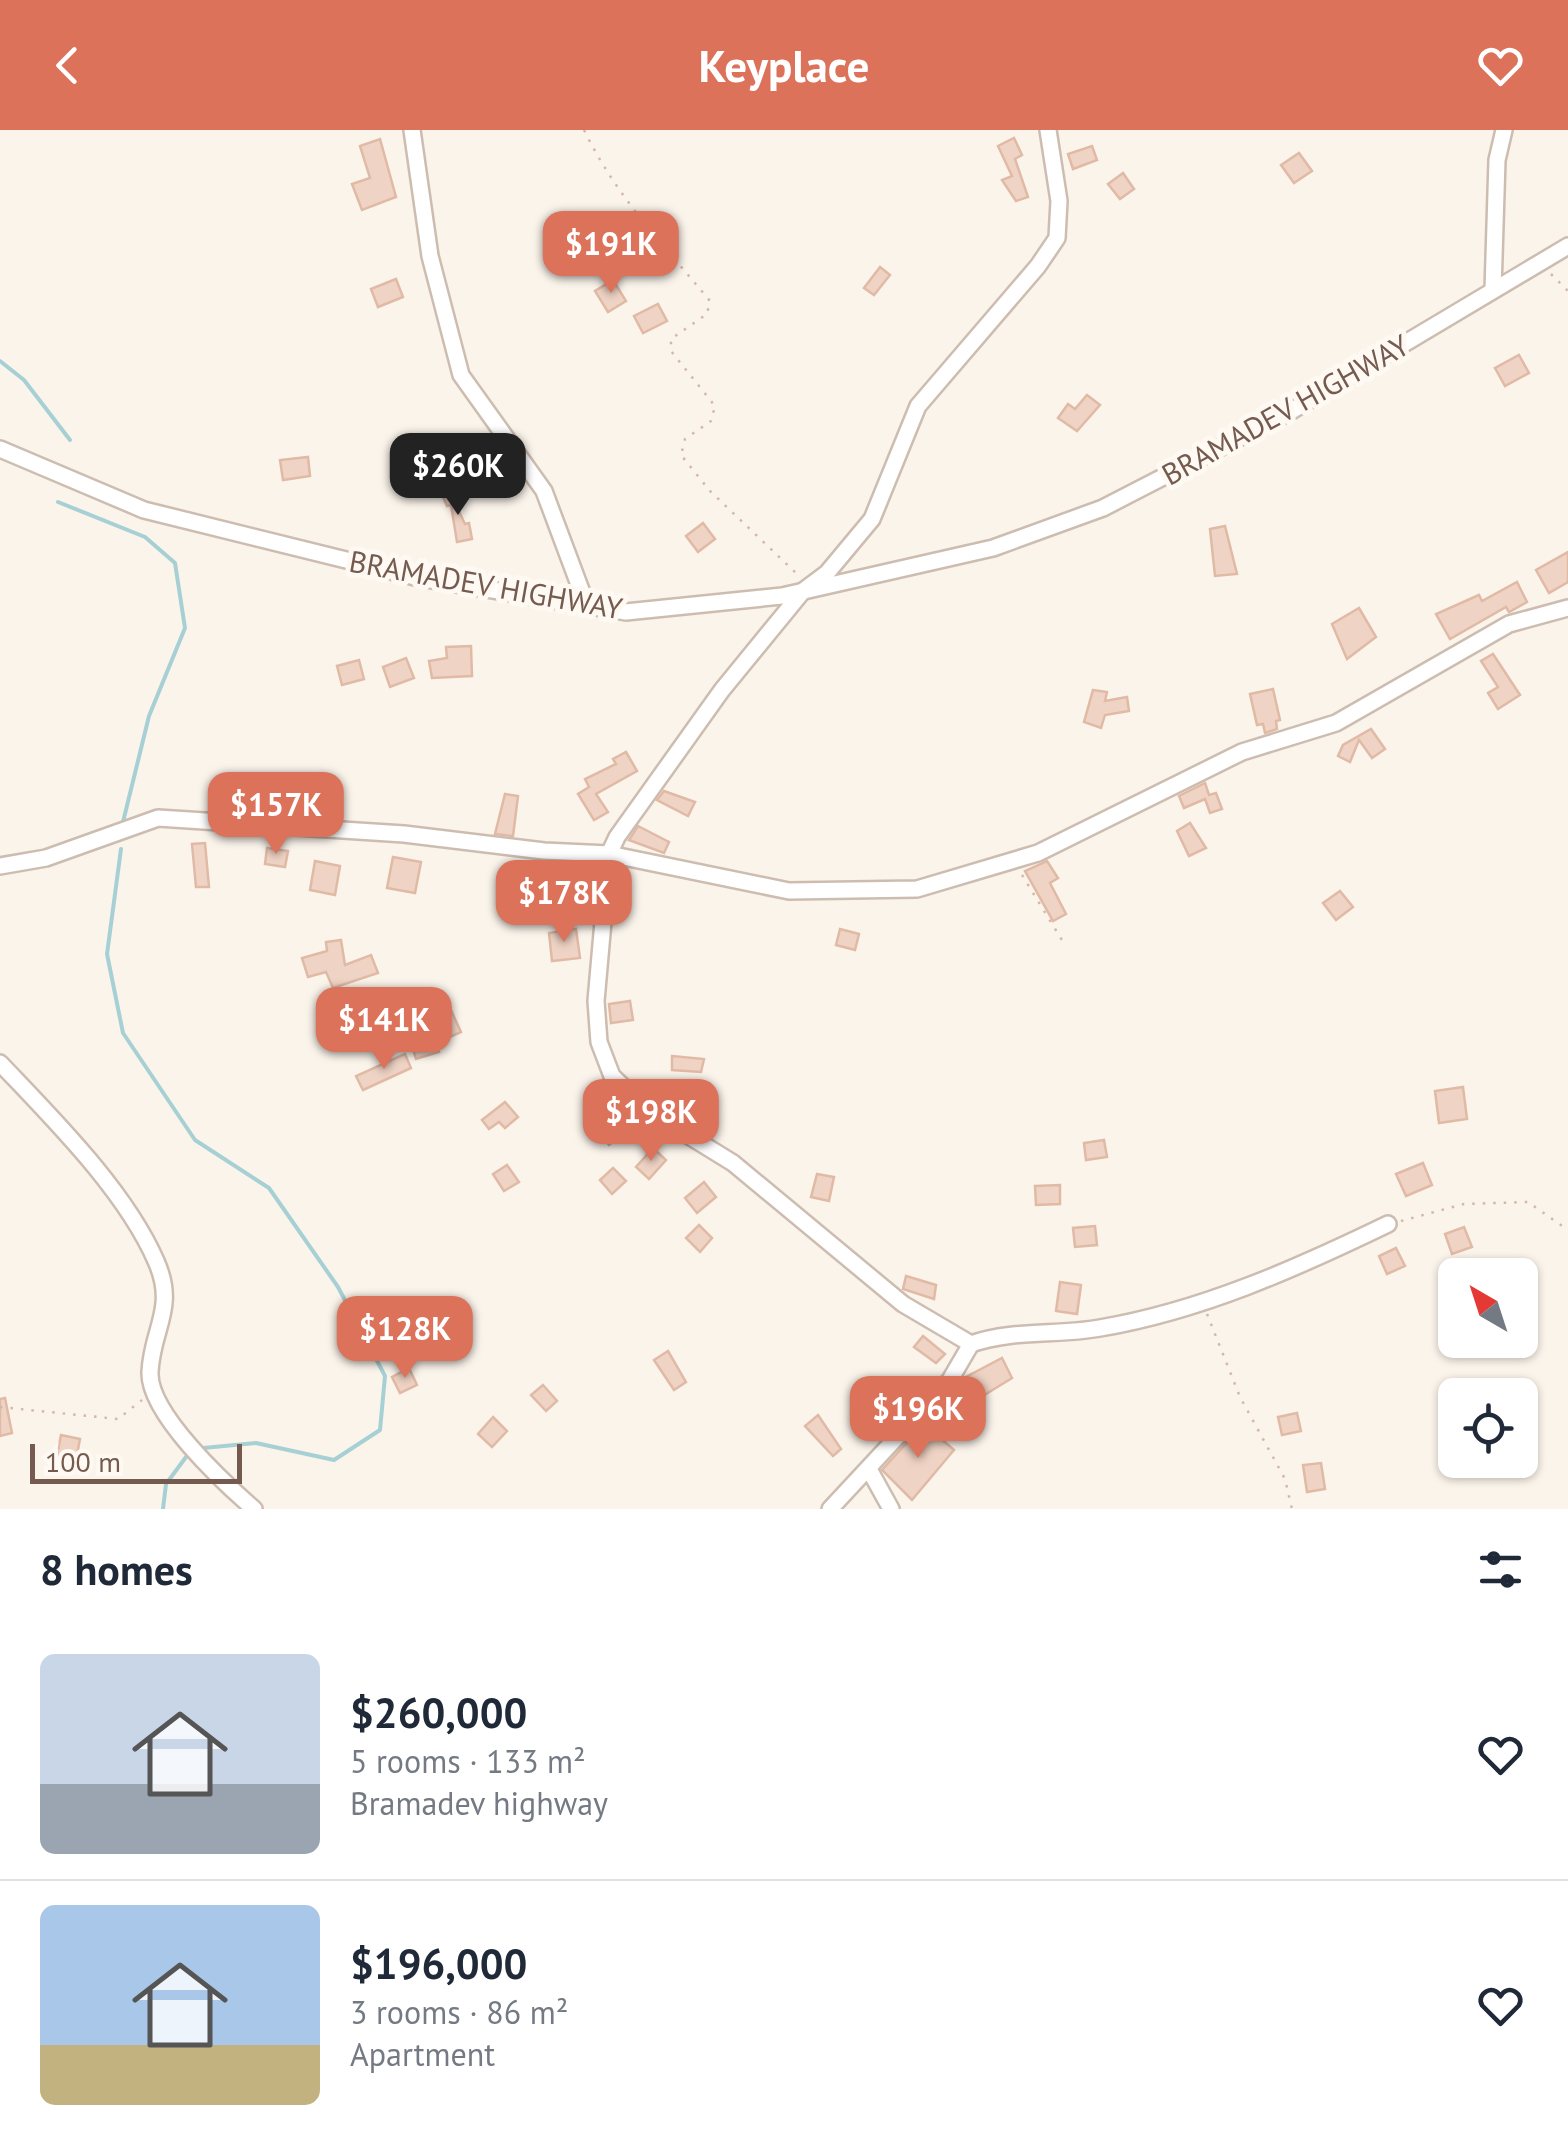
<!DOCTYPE html>
<meta charset="utf-8">
<style>
body{margin:0;font-family:"PT Sans",sans-serif;background:#f2f2f3;color:#1f2937;height:100vh;display:flex;flex-direction:column;font-size:38px;white-space:nowrap}
*{box-sizing:border-box;margin:0}
p{font-size:32px;color:#747a83}
.icon{flex:none;width:55px;height:55px;fill:none;stroke:currentColor;stroke-width:2;stroke-linecap:round;stroke-linejoin:round}
.map{position:relative;height:1379px;overflow:hidden}
.details{display:flex;flex-direction:column;background:#fff;flex:1}
.details>*{flex:none}
.needle{width:65px;rotate:321deg}
.buttons{position:absolute;left:1438px;top:1128px;display:grid;gap:20px}
.buttons a{display:grid;place-items:center;width:100px;height:100px;border-radius:15px;background:#fff;box-shadow:0 2px 8px #0004;font-size:50px}
.scale{position:absolute;left:30px;bottom:25px;width:212px;box-sizing:border-box;padding-left:10px;border:5px solid #755b4f;border-top:0;font-size:28px;line-height:35px;white-space:nowrap;color:#755b4f;-webkit-text-stroke:8px #fef9f2;paint-order:stroke}
.price{position:absolute;translate:-50% -85px;padding:0 22px;border-radius:20px;background:#dc725a;color:#fff;font-size:32px;line-height:65px;filter:drop-shadow(0 2px 5px #0008)}
.price::after{content:'';position:absolute;left:50%;top:60px;width:30px;height:22px;margin-left:-15px;background:inherit;clip-path:polygon(0 0,100% 0,50% 100%)}
.price.active{background:#222;color:#fff}
ul{padding:0;list-style:none}
li{display:flex;align-items:center;gap:30px;height:250px;padding:0 40px}
li+li{border-top:2px solid #e0e1e3}
li span{display:grid;place-items:center;flex:none;width:280px;height:200px;border-radius:15px;color:#555}
li>.icon{margin-inline-start:auto}
span .icon{width:120px;height:120px;fill:#fffc;stroke-width:1}
li b{font-size:42px}
h2{display:flex;justify-content:space-between;align-items:center;height:120px;padding:0 40px;font-size:42px}
header{display:flex;justify-content:space-between;align-items:center;height:130px;padding:0 40px;background:#dc725a;color:#fff;font-size:45px;font-weight:800}
.map>svg:first-child{display:block}
.lines{fill:none;stroke-linecap:round;stroke-linejoin:round}
.stream{stroke:#a7d0d5;stroke-width:4}
.building{fill:#efd4c5;stroke:#e1baa6;stroke-width:2.5}
.minor-casing{stroke:#cdbdb1;stroke-width:20}
.path{stroke:#d4b7a7;stroke-width:2.5;stroke-dasharray:2.5 8;stroke-linecap:butt}
.minor{stroke:#fff;stroke-width:15}
.labels{text-anchor:middle;dominant-baseline:central;stroke-width:10;stroke-linejoin:round;paint-order:stroke}
.street-label{font-size:30px;fill:#755b4f;stroke:#fef9f2}
</style>
<header><svg class="icon" aria-label="back" viewBox="0 0 24 24"><path d="M15 5l-7 7 7 7"/></svg>Keyplace<svg class="icon" aria-label="heart" viewBox="0 0 24 24"><path d="M12 20l-8-8c-3-5 5-10 8-4 3-6 11-1 8 4z"/></svg></header>
<div class="map">
<svg width="1568" height="1379" viewBox="0 0 1568 1379">
<rect width="100%" height="100%" fill="#fbf4eb"/>
<g class="lines">
<!-- stream -->
<g class="stream">
<path d="M0,231L24,250L70,310"/>
<path d="M58,372L145,407L175,433L185,498L149,586L123,692"/>
<path d="M121,719L107,824L123,903L195,1010L269,1058L338,1157L385,1246L380,1300L334,1330L256,1313L203,1318"/>
<path d="M163,1379L166,1354L186,1327"/>
</g>
</g>
<!-- building -->
<g class="building">
<path d="M1014,8L1022,25L1015,29L1028,67L1016,71L1002,50L1012,46L998,16Z"/>
<path d="M380,9L396,67L362,80L352,54L370,48L360,16Z"/>
<path d="M1092,16L1097,30L1073,39L1068,24Z"/>
<path d="M1299,23L1312,41L1294,53L1281,35Z"/>
<path d="M1123,43L1134,59L1120,69L1108,54Z"/>
<path d="M880,137L890,145L874,165L864,158Z"/>
<path d="M396,149L403,167L378,177L371,159Z"/>
<path d="M613,150L626,171L608,182L595,161Z"/>
<path d="M658,174L667,191L643,203L634,186Z"/>
<path d="M1519,225L1529,243L1505,256L1495,238Z"/>
<path d="M1087,265L1100,275L1077,301L1058,288L1068,274L1075,279Z"/>
<path d="M308,327L310,346L283,350L280,330Z"/>
<path d="M455,360L460,370L455,373L465,394L469,393L472,409L457,412L451,375L447,376L442,365Z"/>
<path d="M703,393L715,409L698,422L686,406Z"/>
<path d="M1225,396L1237,444L1215,446L1210,399Z"/>
<path d="M1568,422V452L1549,463L1536,440Z"/>
<path d="M1517,452L1527,472L1509,482L1506,477L1450,509L1436,484L1479,465L1482,471Z"/>
<path d="M1359,478L1376,507L1347,529L1332,494Z"/>
<path d="M471,516L472,546L432,548L429,531L447,528L446,517Z"/>
<path d="M1493,524L1520,565L1498,579L1488,563L1498,557L1481,531Z"/>
<path d="M406,528L414,548L390,557L383,537Z"/>
<path d="M359,530L364,549L342,555L337,536Z"/>
<path d="M1273,559L1280,590L1276,591L1277,599L1265,603L1263,594L1257,595L1250,564Z"/>
<path d="M1093,560L1107,562L1105,571L1127,567L1129,581L1105,585L1101,598L1084,592Z"/>
<path d="M1371,599L1385,619L1372,628L1359,610L1350,632L1338,626L1343,615Z"/>
<path d="M626,622L637,641L596,664L608,682L594,690L578,664L589,657L585,649L616,634L613,629Z"/>
<path d="M1205,653L1209,665L1216,663L1222,679L1210,683L1205,669L1184,678L1179,666Z"/>
<path d="M664,661L695,672L688,686L657,670Z"/>
<path d="M505,664L518,666L513,706L495,704Z"/>
<path d="M1190,693L1206,718L1189,726L1177,701Z"/>
<path d="M638,696L669,712L664,723L629,710Z"/>
<path d="M205,713L209,757H196L192,714Z"/>
<path d="M267,718L288,721L285,737L265,734Z"/>
<path d="M393,727L421,732L415,763L387,758Z"/>
<path d="M315,731L340,736L335,765L310,760Z"/>
<path d="M1047,731L1058,748L1050,753L1066,784L1053,791L1025,741Z"/>
<path d="M1340,761L1353,777L1336,790L1323,773Z"/>
<path d="M576,799L580,828L552,831L549,803Z"/>
<path d="M840,799L859,804L855,820L836,815Z"/>
<path d="M341,810L345,835L371,825L378,843L333,858L326,842L308,847L302,828L327,821L326,812Z"/>
<path d="M630,871L633,890L611,893L609,874Z"/>
<path d="M450,878L461,902L436,913L439,922L416,929L406,897Z"/>
<path d="M405,924L411,938L363,960L356,946Z"/>
<path d="M672,926L704,929L701,942L672,940Z"/>
<path d="M1463,957L1467,989L1439,993L1435,961Z"/>
<path d="M505,972L518,987L505,998L499,992L489,999L482,990Z"/>
<path d="M622,978L634,995L609,1015L596,998Z"/>
<path d="M1104,1010L1107,1027L1086,1030L1084,1013Z"/>
<path d="M653,1018L666,1030L649,1049L636,1037Z"/>
<path d="M1423,1033L1432,1055L1406,1066L1396,1044Z"/>
<path d="M507,1035L519,1052L504,1061L493,1044Z"/>
<path d="M613,1038L626,1051L612,1064L600,1050Z"/>
<path d="M817,1044L834,1047L829,1071L811,1067Z"/>
<path d="M704,1052L716,1067L697,1083L685,1068Z"/>
<path d="M1060,1055V1074L1036,1075L1035,1056Z"/>
<path d="M699,1095L712,1108L700,1122L686,1108Z"/>
<path d="M1095,1096L1097,1115L1075,1117L1073,1098Z"/>
<path d="M1464,1097L1472,1117L1452,1124L1445,1104Z"/>
<path d="M1396,1118L1405,1136L1387,1144L1379,1126Z"/>
<path d="M906,1146L936,1155L934,1169L903,1159Z"/>
<path d="M1060,1152L1081,1155L1077,1184L1056,1181Z"/>
<path d="M923,1206L945,1224L936,1233L914,1217Z"/>
<path d="M668,1221L686,1252L674,1260L654,1230Z"/>
<path d="M1002,1228L1012,1248L960,1280L951,1265L964,1248Z"/>
<path d="M409,1238L417,1255L400,1263L392,1247Z"/>
<path d="M543,1255L557,1271L546,1281L531,1265Z"/>
<path d="M5,1268L12,1303L0,1306V1269Z"/>
<path d="M1297,1283L1301,1301L1282,1305L1278,1287Z"/>
<path d="M818,1285L841,1319L833,1326L805,1296Z"/>
<path d="M493,1287L507,1301L492,1317L478,1304Z"/>
<path d="M924,1294L954,1320L912,1370L882,1340Z"/>
<path d="M61,1305L80,1309L76,1330L57,1326Z"/>
<path d="M1321,1333L1325,1359L1307,1362L1303,1335Z"/>
</g>
<g class="lines">
<!-- minor casing -->
<g class="minor-casing">
<g id="minor">
<path d="M412,0L430,126L461,245L544,361L587,476"/>
<path d="M1493,160L1497,30L1504,0"/>
<path d="M0,319L144,380L419,448L626,482L782,466L993,418L1103,378L1293,280L1568,116"/>
<path d="M0,736L46,728L158,688L404,704L544,721L609,724L789,761L917,759L1038,723L1242,622L1336,593L1509,494L1568,478"/>
<path d="M0,933C53,989 125,1060 156,1131C177,1178 152,1198 150,1242C148,1283 224,1353 254,1379"/>
<path d="M971,1214C1014,1199 1056,1206 1100,1198C1201,1181 1297,1138 1388,1094"/>
<path d="M870,1341L891,1379"/>
<path d="M830,1379L950,1250L971,1214L903,1174L733,1033L647,980L612,946L599,912L596,871L609,724L617,707L722,560L803,461L827,443L872,389L918,276L1038,136L1057,108L1059,71L1048,0"/>
</g>
</g>
<!-- path -->
<g class="path">
<path d="M584,0C618,69 662,113 710,171L707,184L671,209V221L715,276L711,291L685,309L681,325L710,361L797,444"/>
<path d="M1551,144L1568,161"/>
<path d="M1022,745L1065,815"/>
<path d="M1401,1091L1464,1074L1528,1072L1568,1100"/>
<path d="M1207,1184L1240,1267L1285,1349L1292,1379"/>
<path d="M0,1277L118,1289L142,1270"/>
</g>
<!-- minor -->
<use href="#minor" class="minor"/>
</g>
<g class="labels">
<!-- street labels -->
<g class="street-label">
<text transform="translate(1285 279) rotate(-29)">BRAMADEV HIGHWAY</text>
<text transform="translate(486 454) rotate(10)">BRAMADEV HIGHWAY</text>
</g>
</g>
</svg>
<div class="buttons">
<a><svg class="needle" viewBox="-14 -14 28 28"><path d="M0-13l5 13h-10z" fill="#e53935"/><path d="M0 13l5-13h-10z" fill="#747a83"/></svg></a>
<a><svg class="icon" aria-label="locate" viewBox="0 0 24 24"><circle cx="12" cy="12" r="6"/><path d="M12 2v4M12 18v4M2 12h4M18 12h4"/></svg></a>
</div>
<div class="scale">100 m</div>
<b class="price" style="left:611px;top:166px">$191K</b>
<b class="price active" style="left:458px;top:388px">$260K</b>
<b class="price" style="left:276px;top:727px">$157K</b>
<b class="price" style="left:564px;top:815px">$178K</b>
<b class="price" style="left:384px;top:942px">$141K</b>
<b class="price" style="left:651px;top:1034px">$198K</b>
<b class="price" style="left:405px;top:1251px">$128K</b>
<b class="price" style="left:918px;top:1331px">$196K</b>
</div>
<section class="details">
<h2>8 homes<svg class="icon" aria-label="filters" viewBox="0 0 24 24"><path d="M4 7h16M4 17h16"/><circle cx="9" cy="7" r="2"/><circle cx="15" cy="17" r="2"/></svg></h2>
<ul>
<li><span style="background:linear-gradient(#c9d6e8 65%,#9aa5b1 0)"><svg class="icon" aria-label="home" viewBox="0 0 24 24"><path d="M3 11l9-7 9 7M6 9v11h12V9"/></svg></span><div><b>$260,000</b><p>5 rooms · 133 m²</p><p>Bramadev highway</p></div><svg class="icon" aria-label="heart" viewBox="0 0 24 24"><path d="M12 20l-8-8c-3-5 5-10 8-4 3-6 11-1 8 4z"/></svg></li>
<li><span style="background:linear-gradient(#a9c7e8 70%,#c2b280 0)"><svg class="icon" aria-label="home" viewBox="0 0 24 24"><path d="M3 11l9-7 9 7M6 9v11h12V9"/></svg></span><div><b>$196,000</b><p>3 rooms · 86 m²</p><p>Apartment</p></div><svg class="icon" aria-label="heart" viewBox="0 0 24 24"><path d="M12 20l-8-8c-3-5 5-10 8-4 3-6 11-1 8 4z"/></svg></li>
</ul>
</section>
